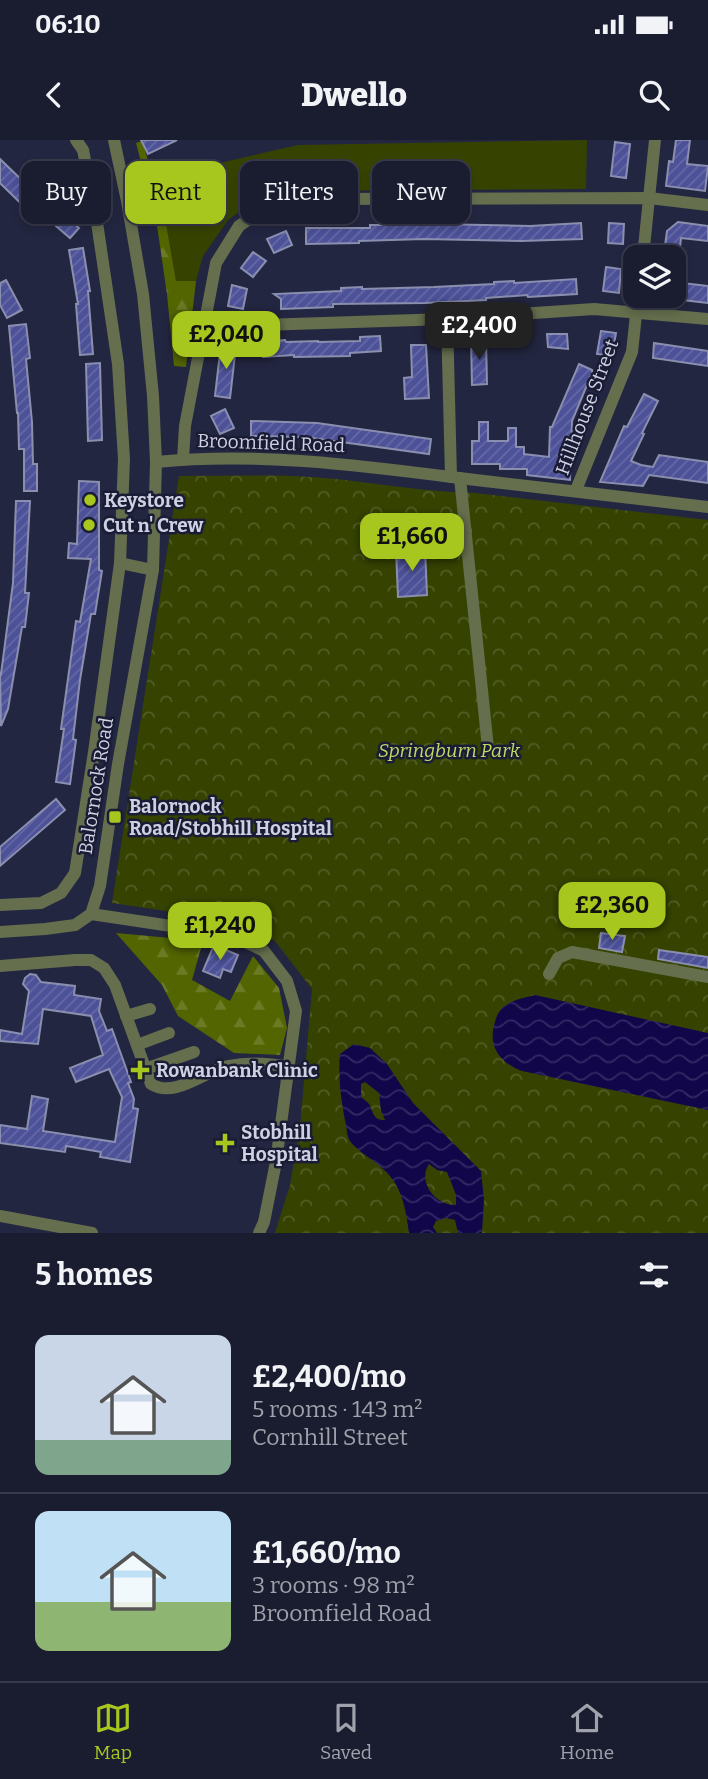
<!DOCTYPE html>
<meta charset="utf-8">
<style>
body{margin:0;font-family:Bitter,serif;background:#232538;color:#f1f3f6;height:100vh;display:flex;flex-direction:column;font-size:26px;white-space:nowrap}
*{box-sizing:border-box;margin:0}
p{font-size:23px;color:#9fa1ab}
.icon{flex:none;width:38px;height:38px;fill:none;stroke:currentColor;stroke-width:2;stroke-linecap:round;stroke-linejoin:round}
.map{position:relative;height:1093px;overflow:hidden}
.sheet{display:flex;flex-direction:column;background:#1a1c30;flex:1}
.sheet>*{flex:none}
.hud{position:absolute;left:21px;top:21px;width:667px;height:63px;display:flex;gap:14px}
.buttons{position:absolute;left:623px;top:105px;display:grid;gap:14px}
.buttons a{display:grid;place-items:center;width:63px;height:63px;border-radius:14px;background:#1a1c30;box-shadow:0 4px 10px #0003,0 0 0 2px #383a4c;font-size:35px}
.price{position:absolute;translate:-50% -60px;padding:0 16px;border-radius:14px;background:#a8c71e;color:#111;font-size:23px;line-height:46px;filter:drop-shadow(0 2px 4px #0008)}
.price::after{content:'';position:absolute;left:50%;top:42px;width:21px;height:16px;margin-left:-10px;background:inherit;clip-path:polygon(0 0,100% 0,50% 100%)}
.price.on{background:#222;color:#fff}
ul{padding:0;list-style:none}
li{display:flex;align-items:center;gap:21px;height:175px;padding:0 35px}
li+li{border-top:2px solid #383a4c}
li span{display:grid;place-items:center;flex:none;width:196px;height:140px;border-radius:14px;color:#555}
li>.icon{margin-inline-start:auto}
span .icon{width:84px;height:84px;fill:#fffc;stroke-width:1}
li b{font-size:30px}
h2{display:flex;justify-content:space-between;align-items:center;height:84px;padding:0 35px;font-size:30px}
.pill{padding:0 24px;border-radius:14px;background:#1a1c30;box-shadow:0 4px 10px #0003,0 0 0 2px #383a4c;font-size:24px;line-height:63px}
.pill.on{background:#a8c71e;color:#111}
.status{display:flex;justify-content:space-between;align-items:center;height:49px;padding:0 35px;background:#1a1c30;direction:ltr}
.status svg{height:19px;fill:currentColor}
header{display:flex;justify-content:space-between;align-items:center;height:91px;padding:0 35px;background:#1a1c30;font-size:32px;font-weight:800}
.menu{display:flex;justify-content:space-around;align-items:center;height:98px;border-top:2px solid #383a4c;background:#1a1c30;font-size:19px;color:#9fa1ab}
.menu a{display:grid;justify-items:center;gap:4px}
.menu .on{color:#a8c71e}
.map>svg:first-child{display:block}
.green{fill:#364300}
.forest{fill:url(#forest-firs)}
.park{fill:url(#park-crowns)}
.water{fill:url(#water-waves);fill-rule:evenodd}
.building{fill:url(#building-hatch);stroke:#8a8faf;stroke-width:2}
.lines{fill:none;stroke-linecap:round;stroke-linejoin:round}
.minor{stroke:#656e4d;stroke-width:12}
.poi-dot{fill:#a8c71e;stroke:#1a1c35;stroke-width:2.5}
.labels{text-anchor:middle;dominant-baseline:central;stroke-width:5;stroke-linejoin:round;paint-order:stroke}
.street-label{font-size:19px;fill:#ced1e2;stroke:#1a1c35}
.poi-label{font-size:19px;font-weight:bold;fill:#ced1e2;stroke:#1a1c35;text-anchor:start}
.park-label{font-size:19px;font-style:italic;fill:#bfda68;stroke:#1a1c35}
</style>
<div class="status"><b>06:10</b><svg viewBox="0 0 49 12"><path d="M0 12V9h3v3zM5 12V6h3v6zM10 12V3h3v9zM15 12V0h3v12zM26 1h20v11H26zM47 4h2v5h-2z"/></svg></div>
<header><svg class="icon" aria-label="back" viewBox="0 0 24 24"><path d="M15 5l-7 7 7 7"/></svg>Dwello<svg class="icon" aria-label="search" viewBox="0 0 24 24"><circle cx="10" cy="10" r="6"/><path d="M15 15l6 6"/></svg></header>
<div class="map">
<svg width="708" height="1093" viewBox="0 0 708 1093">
<defs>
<pattern id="forest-firs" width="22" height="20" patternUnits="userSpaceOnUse" patternTransform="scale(1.75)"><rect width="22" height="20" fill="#536500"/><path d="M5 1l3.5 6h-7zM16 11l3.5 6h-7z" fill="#6b7a25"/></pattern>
<pattern id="park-crowns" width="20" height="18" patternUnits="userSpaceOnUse" patternTransform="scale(1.75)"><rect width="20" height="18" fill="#364300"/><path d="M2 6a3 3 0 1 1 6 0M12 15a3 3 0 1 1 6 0" fill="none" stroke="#525d25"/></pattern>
<pattern id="water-waves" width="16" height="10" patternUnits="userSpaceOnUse" patternTransform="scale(1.75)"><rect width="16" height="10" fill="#12064a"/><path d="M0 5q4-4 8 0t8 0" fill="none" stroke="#332964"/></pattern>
<pattern id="building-hatch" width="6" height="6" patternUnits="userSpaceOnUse" patternTransform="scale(1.75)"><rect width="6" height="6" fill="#4c5198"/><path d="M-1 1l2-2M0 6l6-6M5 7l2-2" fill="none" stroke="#6569a6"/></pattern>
</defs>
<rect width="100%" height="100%" fill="#232640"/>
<!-- green -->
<path class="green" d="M587,0L586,49L294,51L255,60L228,80L203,116L196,141L176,142L164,72L154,38L298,5Z"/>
<!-- forest -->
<g class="forest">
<path d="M142,1L164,72L176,141H196L186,227L174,226L167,154L156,79L136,3Z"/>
<path d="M116,793L203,801L192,840L230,861L253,816L279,848L287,888L280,915L234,913L178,876L162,845Z"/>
</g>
<!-- park -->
<path class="park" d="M179,336C217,336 255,335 292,336C354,338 414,352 475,353L708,380V1093H275L290,1045L300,988L312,849L275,801L247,783L112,763Z"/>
<!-- water -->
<g class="water">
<path d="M535,855L708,893V970L522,931C500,923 487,906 495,882C496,877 499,871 503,867C512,860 523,858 535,855Z"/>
<path d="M354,904L370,908L387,924L413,963L481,1031L484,1059L482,1093H458L455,1080L446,1078L436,1081L433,1087L437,1093H409C406,1070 402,1045 383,1029C374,1020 357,1011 350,1001C347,997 347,990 346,985C341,961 338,939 340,914ZM365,942L379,953L381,971L385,980C372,980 374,972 369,964C367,961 363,959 361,957V944ZM429,1024L437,1030L447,1032L456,1055V1065C436,1066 417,1042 429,1024Z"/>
</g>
<!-- building -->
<g class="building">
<path d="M141,0H177L148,14Z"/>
<path d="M676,0H690L687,24L708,26L705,51L666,46L669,21L673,22Z"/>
<path d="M615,2L630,4L626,38L611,36Z"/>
<path d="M0,19L56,73L58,70L79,88L70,98L42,74L37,79L0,43Z"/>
<path d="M678,82L708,86V101L681,98L680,108L665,106L667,91Z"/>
<path d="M581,83L582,99L521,101L424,99L359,101V103L306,104V88H370V85H435V84L530,86Z"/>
<path d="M609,83L624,84L623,104L608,103Z"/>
<path d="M286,91L292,105L274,113L267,99Z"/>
<path d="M83,108L90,151H88L93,214L80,215L76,164H78L69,110Z"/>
<path d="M253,112L266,121L253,137L241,128Z"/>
<path d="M606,127L621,129L619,153L603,151Z"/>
<path d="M576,139L577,154L528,157L527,155L486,158V160L425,163L333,164V167L281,169V159L274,154L341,151V148L362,147V149L434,147L494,144V142L514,141V143Z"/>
<path d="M6,140L22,170L7,178L0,165V143Z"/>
<path d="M674,142L708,146V163L674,159Z"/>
<path d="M232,145L247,149L243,169L228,166Z"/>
<path d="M26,184L30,218L26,219L32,282L33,324H37V351H24V309H19L18,273H17L9,186Z"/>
<path d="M601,191L616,193L612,216L597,214Z"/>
<path d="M547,194H567L568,209L548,207Z"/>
<path d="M380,196L381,211L350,213V216L294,217V215L263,217L262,202L285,200L286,202L318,201V202L360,201V197Z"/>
<path d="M471,199H486L487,244L472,245Z"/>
<path d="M654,203L708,211V226L653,218Z"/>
<path d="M221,204L236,206L230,258L215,256Z"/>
<path d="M411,205H426L429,258L405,259L404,238L412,237Z"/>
<path d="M100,223L102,300L88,301L86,224Z"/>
<path d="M579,224L592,230V233L572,281L570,340L527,335V329H500V324H472V301H479V282H488V301H508V288H516V307H524V314L549,317L550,287H552Z"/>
<path d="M644,254L658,261L642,293L644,294L631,321L641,325L653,327L659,315L708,322V343L649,335L643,346L600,342L624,286L627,287Z"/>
<path d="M225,269L234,288L220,294L211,276Z"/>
<path d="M251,281L317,283L431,299L429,314L305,297L251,296Z"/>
<path d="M79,341L99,342V430L102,431L95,474H91L80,540L73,599L76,600L70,644L56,642L64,589H61L76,481L80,482L91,419L68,418L69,403L77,404Z"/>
<path d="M16,361H30L25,453H29L25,487H22L8,569L1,586L0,533L1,534L13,443Z"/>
<path d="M425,408L427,455L398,457L396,410Z"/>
<path d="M56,659L65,670L0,726V707Z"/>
<path d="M601,793L625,796L622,812L599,808Z"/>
<path d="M214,805L238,815L231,832L223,829L220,838L203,831Z"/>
<path d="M659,810L708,817V828L658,819Z"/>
<path d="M30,834L36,835L41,842L75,846L74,855L101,859L99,871L107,891L112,889L131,942L128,943L134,959L133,968L138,969L130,1022L100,1017L101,1012L66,1006L65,1012L0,1003V985L27,989L32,956L48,959L43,991L115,1002L122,957L109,929L76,942L70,928L103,915L91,876L43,869L38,904L0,901V890L22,894L29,851L23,844L25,838Z"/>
</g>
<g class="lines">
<!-- minor -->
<g class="minor">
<path d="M643,117L655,0"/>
<path d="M447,179L451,337"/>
<path d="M203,187L447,179L594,169L708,179"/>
<path d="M183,319L185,286L216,123L239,86L265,68L305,59L649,58L708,65"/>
<path d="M156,322C257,312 358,325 459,338C542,348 625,357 708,367"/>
<path d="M460,338L488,608"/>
<path d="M576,350L632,212L638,156"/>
<path d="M391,390L466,391"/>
<path d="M120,423L153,430"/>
<path d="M0,765L41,763L61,753L75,733L94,612L120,423L124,319L118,224L96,76L83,10L76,0"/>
<path d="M91,774L231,795L264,811L287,841L296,871L276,1022L264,1082L259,1093"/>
<path d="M0,792L45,789L75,785L91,774L100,746L118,624L153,430L156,322L153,256L143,154L127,61L114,0"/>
<path d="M0,826L75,820H91L104,828L115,845L151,944C175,959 204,931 228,926C249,922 268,923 289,927"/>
<path d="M549,834L558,818L572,812L708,837"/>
<path d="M126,876L150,869"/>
<path d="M137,905L169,893"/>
<path d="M145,929L194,912"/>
<path d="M0,1076L92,1093"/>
</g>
</g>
<!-- markers -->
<g class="poi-dot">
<circle cx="90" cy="360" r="7"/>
<circle cx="89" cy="385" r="7"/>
<rect x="108" y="670" width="14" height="14" rx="3.5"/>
<path d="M136.5 919.5h7v7h7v7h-7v7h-7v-7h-7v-7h7z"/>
<path d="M221.5 992.5h7v7h7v7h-7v7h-7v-7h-7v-7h7z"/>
</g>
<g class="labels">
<!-- street labels -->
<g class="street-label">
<text transform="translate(587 267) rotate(-69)">Hillhouse Street</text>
<text transform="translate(271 303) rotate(2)">Broomfield Road</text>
<text transform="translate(96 646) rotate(-81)">Balornock Road</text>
</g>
<!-- poi labels -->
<g class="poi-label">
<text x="104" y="360">Keystore</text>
<text x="103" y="385">Cut n' Crew</text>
<text x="129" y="666">Balornock<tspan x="129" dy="22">Road/Stobhill Hospital</tspan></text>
<text x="156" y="930">Rowanbank Clinic</text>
<text x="241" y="992">Stobhill<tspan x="241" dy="22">Hospital</tspan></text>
</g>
<!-- park labels -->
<g class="park-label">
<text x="449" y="610">Springburn Park</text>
</g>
</g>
</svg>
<div class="buttons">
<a><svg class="icon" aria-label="layers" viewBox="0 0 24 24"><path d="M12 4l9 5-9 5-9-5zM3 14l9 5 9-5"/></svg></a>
</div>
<b class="price on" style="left:479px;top:222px">£2,400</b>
<b class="price" style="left:226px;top:231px">£2,040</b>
<b class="price" style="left:412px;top:433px">£1,660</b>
<b class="price" style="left:612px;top:802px">£2,360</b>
<b class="price" style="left:220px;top:822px">£1,240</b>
<div class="hud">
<a class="pill">Buy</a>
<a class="pill on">Rent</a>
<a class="pill">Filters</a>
<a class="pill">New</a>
</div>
</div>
<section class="sheet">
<h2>5 homes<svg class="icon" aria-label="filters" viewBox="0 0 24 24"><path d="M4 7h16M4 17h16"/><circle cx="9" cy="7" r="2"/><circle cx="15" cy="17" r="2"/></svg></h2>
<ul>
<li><span style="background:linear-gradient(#c9d6e8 75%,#7fa58c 0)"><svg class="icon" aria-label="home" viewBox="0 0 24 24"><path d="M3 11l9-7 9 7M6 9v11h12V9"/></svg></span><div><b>£2,400/mo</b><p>5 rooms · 143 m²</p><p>Cornhill Street</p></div></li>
<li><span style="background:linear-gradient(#bfe0f5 65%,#8fb573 0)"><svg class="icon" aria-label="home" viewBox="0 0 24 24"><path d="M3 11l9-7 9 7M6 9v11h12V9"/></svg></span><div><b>£1,660/mo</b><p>3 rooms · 98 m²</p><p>Broomfield Road</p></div></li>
</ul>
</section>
<nav class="menu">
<a class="on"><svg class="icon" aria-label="map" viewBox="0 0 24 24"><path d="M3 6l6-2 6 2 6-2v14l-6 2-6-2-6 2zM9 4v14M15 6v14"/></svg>Map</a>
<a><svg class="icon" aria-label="saved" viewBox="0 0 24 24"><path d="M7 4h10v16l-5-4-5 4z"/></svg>Saved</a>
<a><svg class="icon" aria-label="home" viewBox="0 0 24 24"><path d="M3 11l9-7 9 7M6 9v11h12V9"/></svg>Home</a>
</nav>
